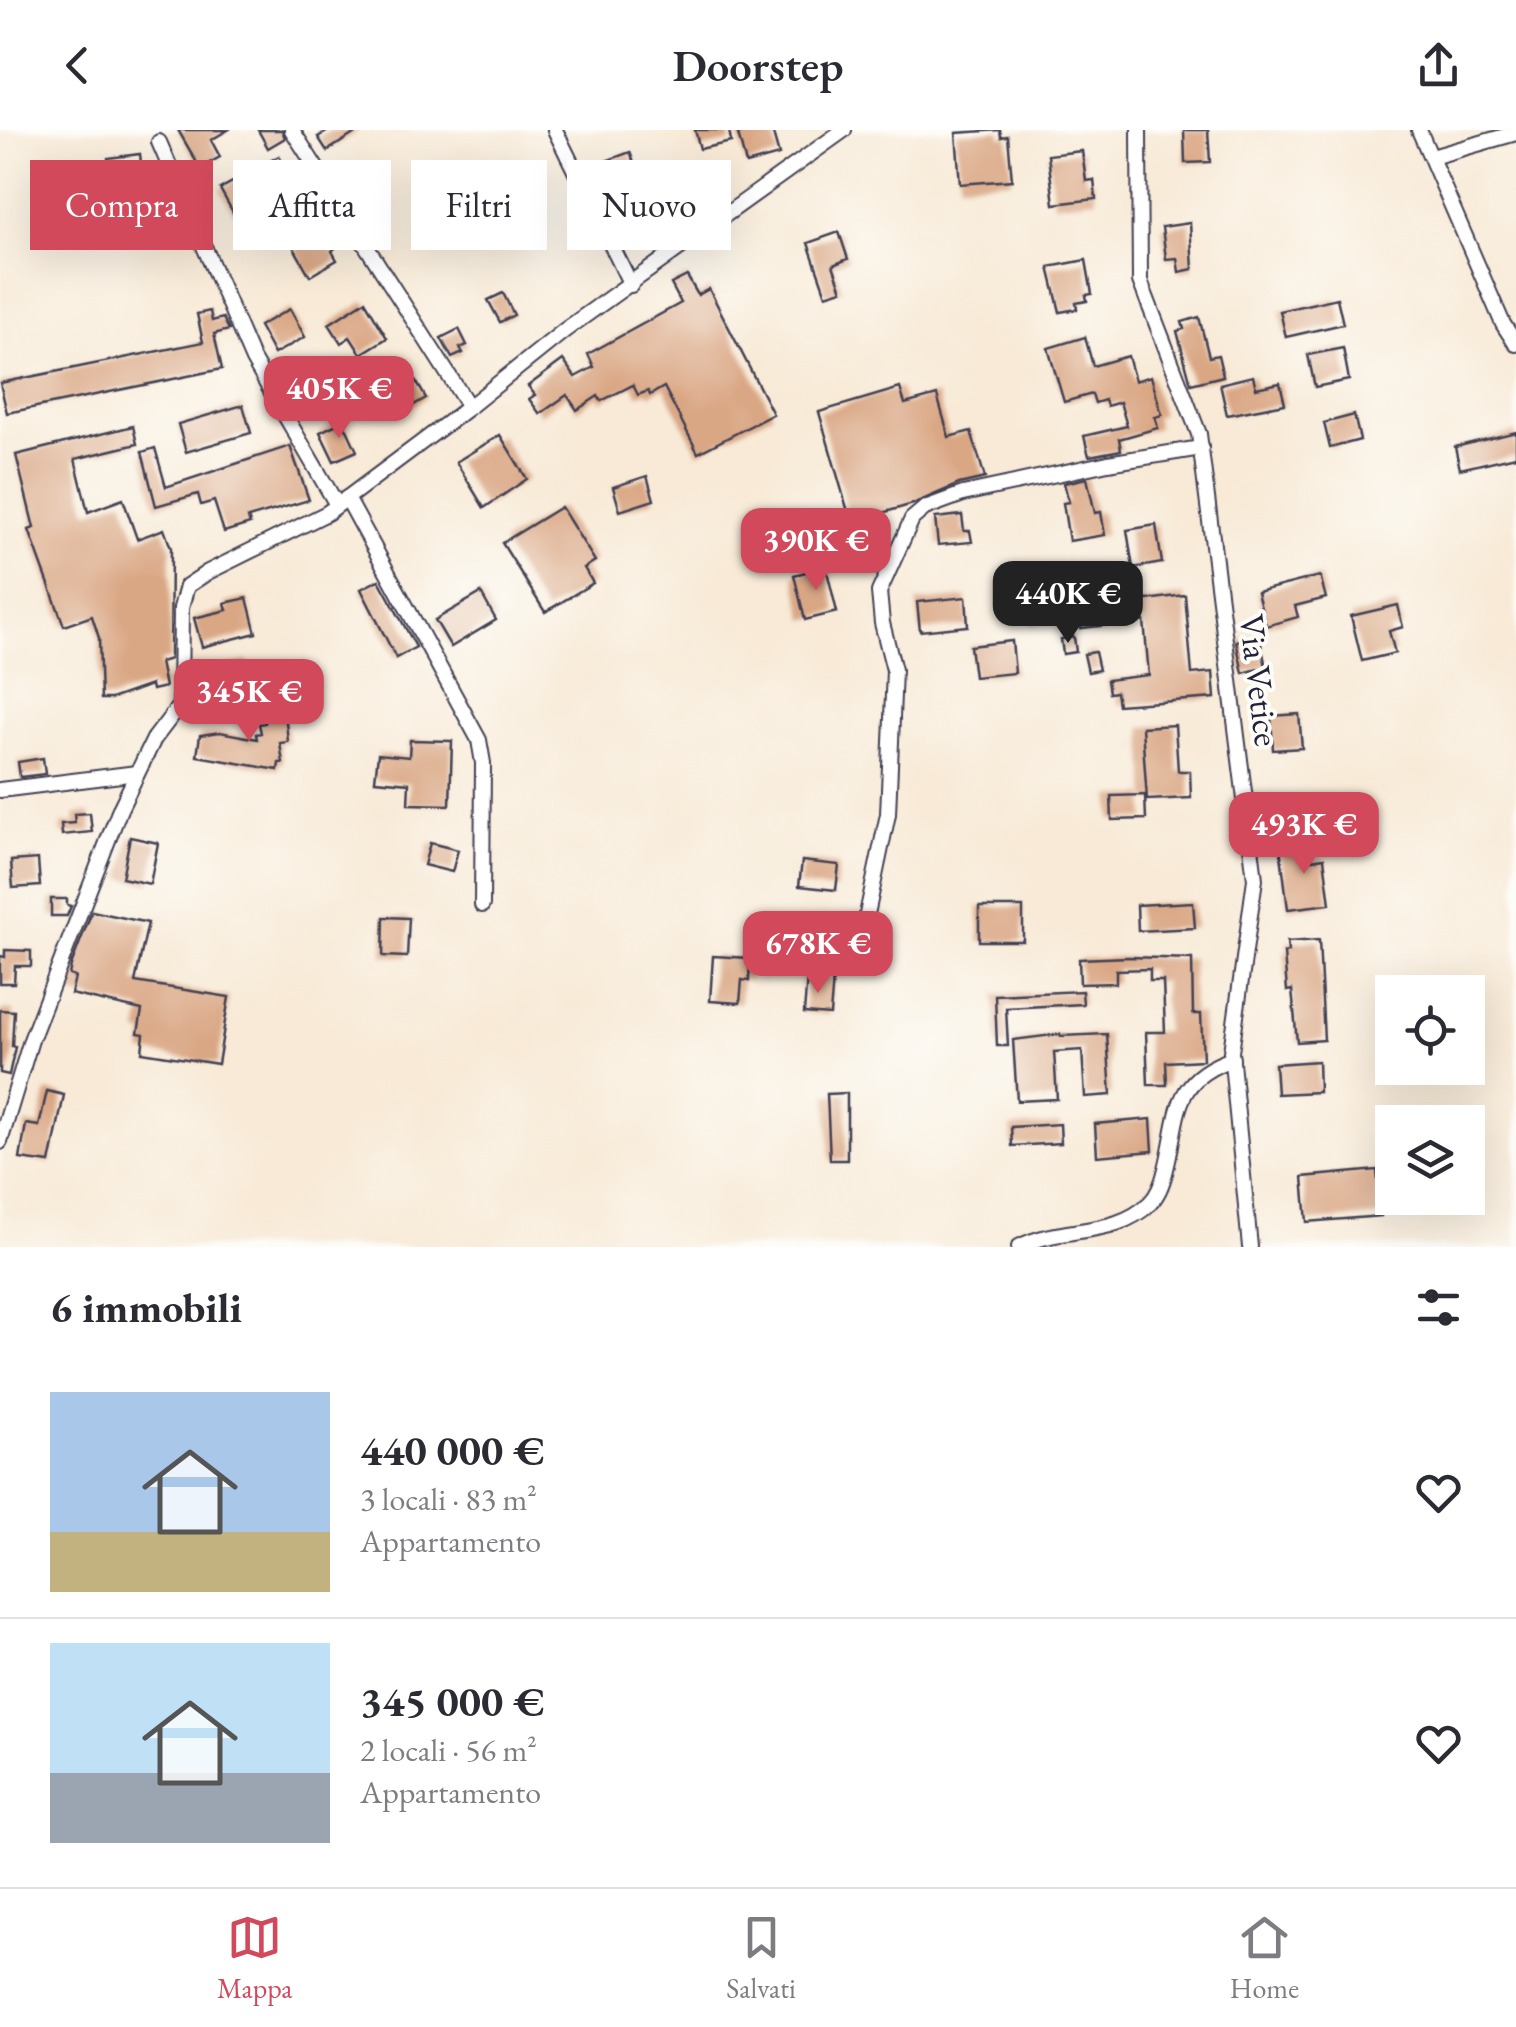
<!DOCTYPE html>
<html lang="it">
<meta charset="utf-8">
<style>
body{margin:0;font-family:"EB Garamond",serif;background:#f2f2f3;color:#2b2b33;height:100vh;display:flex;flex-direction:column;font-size:38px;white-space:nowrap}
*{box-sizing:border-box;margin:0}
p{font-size:32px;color:#7c7c81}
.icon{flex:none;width:55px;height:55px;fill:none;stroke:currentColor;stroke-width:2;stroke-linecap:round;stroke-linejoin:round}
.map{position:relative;height:1117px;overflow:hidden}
.panel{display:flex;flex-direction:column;background:#fff;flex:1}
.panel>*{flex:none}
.top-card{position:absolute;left:30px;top:30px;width:1000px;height:90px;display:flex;gap:20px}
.tools{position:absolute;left:1375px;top:845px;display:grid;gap:20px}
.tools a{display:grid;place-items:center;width:110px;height:110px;border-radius:0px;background:#fff;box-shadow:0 10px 40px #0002;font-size:50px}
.price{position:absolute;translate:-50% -85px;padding:0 22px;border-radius:20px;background:#d1495b;color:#fff;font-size:32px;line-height:65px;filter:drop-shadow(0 2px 5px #0008)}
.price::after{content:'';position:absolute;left:50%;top:60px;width:30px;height:22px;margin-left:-15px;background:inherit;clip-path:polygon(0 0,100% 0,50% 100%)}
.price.active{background:#222;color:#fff}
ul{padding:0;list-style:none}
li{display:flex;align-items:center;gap:30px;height:250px;padding:0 50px}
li+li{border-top:2px solid #e1e1e2}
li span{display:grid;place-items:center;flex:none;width:280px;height:200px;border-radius:0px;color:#555}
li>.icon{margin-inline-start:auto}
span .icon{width:120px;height:120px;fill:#fffc;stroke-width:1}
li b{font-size:42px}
h2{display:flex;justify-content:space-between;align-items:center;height:120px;padding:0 50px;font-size:42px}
.pill{padding:0 35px;border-radius:0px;background:#fff;box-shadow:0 10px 40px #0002;font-size:35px;line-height:90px}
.pill.active{background:#d1495b;color:#fff}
header{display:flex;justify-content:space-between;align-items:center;height:130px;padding:0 50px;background:#fff;font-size:45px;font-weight:600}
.tabs{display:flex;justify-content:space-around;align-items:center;height:140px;border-top:2px solid #e1e1e2;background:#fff;font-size:28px;color:#7c7c81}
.tabs a{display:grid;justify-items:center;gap:5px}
.tabs .active{color:#d1495b}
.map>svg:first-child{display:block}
.building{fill:#daa785}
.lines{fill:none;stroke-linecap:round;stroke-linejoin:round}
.minor-casing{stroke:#424052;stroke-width:18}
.minor{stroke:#fff;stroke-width:14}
.labels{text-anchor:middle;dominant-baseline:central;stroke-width:8;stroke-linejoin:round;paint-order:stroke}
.street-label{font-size:35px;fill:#22223b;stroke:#fdfcf7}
</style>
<header><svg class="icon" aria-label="back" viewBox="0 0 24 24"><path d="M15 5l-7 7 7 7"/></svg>Doorstep<svg class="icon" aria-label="share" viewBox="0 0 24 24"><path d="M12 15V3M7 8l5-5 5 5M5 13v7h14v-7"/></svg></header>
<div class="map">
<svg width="1516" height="1117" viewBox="0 0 1516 1117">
<rect width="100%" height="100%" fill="#fdfcf7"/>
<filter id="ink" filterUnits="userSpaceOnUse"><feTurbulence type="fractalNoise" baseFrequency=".01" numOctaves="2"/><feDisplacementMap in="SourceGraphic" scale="20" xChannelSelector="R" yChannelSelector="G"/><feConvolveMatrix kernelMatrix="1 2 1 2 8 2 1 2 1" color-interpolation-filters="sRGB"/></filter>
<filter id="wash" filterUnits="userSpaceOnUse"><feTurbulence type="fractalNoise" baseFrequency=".0048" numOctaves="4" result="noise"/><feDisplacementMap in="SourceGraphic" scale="40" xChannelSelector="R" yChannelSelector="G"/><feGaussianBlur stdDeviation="2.25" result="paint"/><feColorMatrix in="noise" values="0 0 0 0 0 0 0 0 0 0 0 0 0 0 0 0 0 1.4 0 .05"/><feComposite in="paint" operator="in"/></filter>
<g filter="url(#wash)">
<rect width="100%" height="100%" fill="#f8ead7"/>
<g id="blocks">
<!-- building -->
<g class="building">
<path d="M178,0H228L211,10L220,27L200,38Z"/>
<path d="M258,0H282L285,8L268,18Z"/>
<path d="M330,0H360L327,21L318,7Z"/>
<path d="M695,0H729L731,12L700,19Z"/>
<path d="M755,0H772L779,25L746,34L738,4Z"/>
<path d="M1000,0L1001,7L1008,6L1012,50L960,54L956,3Z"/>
<path d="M1184,0H1208L1210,32L1185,33Z"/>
<path d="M1082,21L1086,51L1094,50L1096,69L1054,74L1048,25Z"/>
<path d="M630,22L634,33L619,39L629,66L606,74L592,36Z"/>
<path d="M140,24L145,68L113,71L108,28Z"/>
<path d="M279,26L293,52L234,84L220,59Z"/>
<path d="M306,81L309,87L319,82L325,92L322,94L335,118L332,121L337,130L310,146L281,95Z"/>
<path d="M1190,93L1193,139L1179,142L1177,128L1166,129L1162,97Z"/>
<path d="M839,102L848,129L833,135L842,160L826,165L808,113Z"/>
<path d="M1086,130L1092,164L1086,165L1087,171L1076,173L1077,179L1060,182L1049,137Z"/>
<path d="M687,146L698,165L709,159L773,284L698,323L664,257L650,265L648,261L638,265L633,255L601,271L598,266L577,280L567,265L540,284L529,269L535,265L528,256L563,230L575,247L594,237L588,224L681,173L671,154Z"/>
<path d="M503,163L514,185L500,192L488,170Z"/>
<path d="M1337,168L1343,194L1286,207L1280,181Z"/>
<path d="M365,171L387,208L361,224L350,207L341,213L329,194Z"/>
<path d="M290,179L305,207L274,224L259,196Z"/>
<path d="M210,181L212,191L223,188L229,200L214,204L222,239L7,283L0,253L203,212L197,184Z"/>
<path d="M1199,187L1209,227L1218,225L1223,246L1191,254L1177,201L1184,199L1182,192Z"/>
<path d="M459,199L467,215L460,218L463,223L452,228L441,208Z"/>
<path d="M1085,207L1093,236L1128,226L1135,251L1151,246L1162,285L1155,287L1158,298L1119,309L1121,320L1089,326L1084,306L1127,296L1120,272L1107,276L1105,270L1095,273L1092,264L1064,272L1048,218Z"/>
<path d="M1343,218L1349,250L1315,257L1308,225Z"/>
<path d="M410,241L426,268L412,276L396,249Z"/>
<path d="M1253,246L1256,258L1280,253L1285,274L1227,285L1220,254Z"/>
<path d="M900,258L905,274L937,265L949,307L971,301L985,348L959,354L913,374L851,392L819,282Z"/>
<path d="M243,275L251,303L186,322L178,294Z"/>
<path d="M1354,285L1360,310L1330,318L1324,293Z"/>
<path d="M343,291L357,321L334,331L320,302Z"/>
<path d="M133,296L137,314L75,329L88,382L123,369L137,409L164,399L171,418L170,529L160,532L165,557L152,560L151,555L111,569H101L99,508L92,486L64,496L29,400L34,398L16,325Z"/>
<path d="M1516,302V326L1460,339L1455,317Z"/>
<path d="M500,305L527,349L484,378L456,332Z"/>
<path d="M290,316L309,370L248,388L250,394L224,402L214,371L201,375L198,364L156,376L142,322L155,318L166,357Z"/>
<path d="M647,346L654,370L620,381L613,357Z"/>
<path d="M1087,348L1095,383L1101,382L1105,405L1069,411L1063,373L1069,372L1064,353Z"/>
<path d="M561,377L595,431L584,438L593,453L545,482L502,413Z"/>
<path d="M962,385L964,401H970L972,412L938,415L935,388Z"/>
<path d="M1156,395L1162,433L1133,438L1127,400Z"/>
<path d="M826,437L837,482L805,490L794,445Z"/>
<path d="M1320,446L1326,468L1295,476L1298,487L1266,496L1257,462Z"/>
<path d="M379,450L416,517L396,528L361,459Z"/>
<path d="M481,463L496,490L451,517L435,490Z"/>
<path d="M1185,465L1192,544L1213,542L1215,568L1118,575L1116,562L1109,563L1107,550L1149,545L1144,491L1081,498L1079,482L1100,479V476Z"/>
<path d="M966,467L968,496L920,501L917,472Z"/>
<path d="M1054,467L1055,493L1030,495L1028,469Z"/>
<path d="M247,468L256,503L202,517L194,488L227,480L225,473Z"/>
<path d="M1398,475L1403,497L1389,501L1395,523L1362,531L1351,486Z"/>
<path d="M1259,505L1266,537L1243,543L1236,511Z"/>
<path d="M1074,507L1076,522L1063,524L1061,509Z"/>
<path d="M1012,511L1015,543L974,547L970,516Z"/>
<path d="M1095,522L1099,540L1088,542L1084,524Z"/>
<path d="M248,531L254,557L225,564L219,538Z"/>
<path d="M267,579L285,582L288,612L280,613L283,633H279L278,640L197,626L200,605L220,602L257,609L256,604L261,603L259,594L265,593Z"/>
<path d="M1299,584L1302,618L1273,620L1271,586Z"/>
<path d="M1175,595L1178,641H1190L1191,668L1147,670L1142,597Z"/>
<path d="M410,610L452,611L450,675L408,674L409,653L375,650L378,624L409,627Z"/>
<path d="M43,628L45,644L20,647L18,632Z"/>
<path d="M1145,665L1146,689L1112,690L1111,666Z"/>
<path d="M90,683L92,702L62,705L61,694L75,693L74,684Z"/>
<path d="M130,707L158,713L150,754L122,748Z"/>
<path d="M430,713L458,720L452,742L424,735Z"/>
<path d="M1310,713L1312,730L1324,728L1330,774L1288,779L1280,717Z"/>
<path d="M38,729L40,756L13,758L11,731Z"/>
<path d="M802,731L839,735L836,760L799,756Z"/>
<path d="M51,769H67V775L71,776L67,786H51Z"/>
<path d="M1193,772L1195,798L1138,801L1137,775Z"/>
<rect x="979" y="777" width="44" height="34"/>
<path d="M92,781L148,793L135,852L229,867L218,934L142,922L144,904L138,903L142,880L71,864L75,847L69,845L71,835Z"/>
<path d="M384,787L409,788L407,827L383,826Z"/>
<path d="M1319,810L1324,910L1297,912L1292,860L1287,861L1284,823L1288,822L1287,812Z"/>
<path d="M5,820L31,821V836H15L14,853H0V826L5,827Z"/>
<path d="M713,826L750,828L749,851L742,850L740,873L710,871Z"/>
<path d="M1129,827L1192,829L1193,884H1201L1203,930L1166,932L1167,955H1148L1146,902H1165L1163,851H1150V839L1116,840V853L1080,854L1079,829Z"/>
<path d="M807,846L833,848L830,885L804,883Z"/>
<path d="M1082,861L1083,874L1006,878L1008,916H997L995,865Z"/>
<path d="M0,880L14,881L12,916L15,917L9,945L0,943Z"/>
<path d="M1060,904L1061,906L1107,904L1111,965L1085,967L1082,920L1054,922L1057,969L1017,971L1013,910Z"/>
<path d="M1318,931L1319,962L1277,964L1275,934Z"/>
<path d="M47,961L64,965L50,1033L20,1029L26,994L39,996Z"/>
<path d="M847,963V1030H830L827,964Z"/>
<path d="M1151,989L1153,1021L1097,1026L1095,994Z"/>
<path d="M1060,994L1061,1013L1012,1016L1011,997Z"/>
<path d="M1377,1040L1381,1086L1307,1092L1303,1047Z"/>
</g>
</g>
</g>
<g filter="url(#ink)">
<use href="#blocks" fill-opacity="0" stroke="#424052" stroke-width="2.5"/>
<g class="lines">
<!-- minor casing -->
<g class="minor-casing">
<g id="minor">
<path d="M292,0L469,277"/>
<path d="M555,0L631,155"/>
<path d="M1139,0L1140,151L1199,304L1255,749L1231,922L1250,1117"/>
<path d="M1419,0L1503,194L1516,214"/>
<path d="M159,12L253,230L337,375"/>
<path d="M1432,27L1516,3"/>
<path d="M347,368L479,610L483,633L482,775"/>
<path d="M0,660L137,643"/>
<path d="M861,813L888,684L894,540L882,493L879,462L912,389L925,378L963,364L1108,333L1201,318"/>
<path d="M0,1012L31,910L120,679L154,609L180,575L181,478L187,456L208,442L327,383L469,277L565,200L844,0"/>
<path d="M1019,1117C1059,1095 1116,1108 1150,1073C1159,1064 1163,1052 1166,1039C1180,984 1171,950 1232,929"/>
</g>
</g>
<!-- minor -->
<use href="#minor" class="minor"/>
</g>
</g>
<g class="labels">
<!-- street labels -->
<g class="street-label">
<text transform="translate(1260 550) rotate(83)">Via Vetice</text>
</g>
</g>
</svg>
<div class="tools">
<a><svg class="icon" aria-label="locate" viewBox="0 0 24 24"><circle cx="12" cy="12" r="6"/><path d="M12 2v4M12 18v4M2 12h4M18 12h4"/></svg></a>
<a><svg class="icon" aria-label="layers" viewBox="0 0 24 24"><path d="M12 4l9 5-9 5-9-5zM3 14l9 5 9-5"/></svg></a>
</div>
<b class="price" style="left:339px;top:311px">405K €</b>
<b class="price" style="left:816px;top:463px">390K €</b>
<b class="price active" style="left:1068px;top:516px">440K €</b>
<b class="price" style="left:249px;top:614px">345K €</b>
<b class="price" style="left:1304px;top:747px">493K €</b>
<b class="price" style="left:818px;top:866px">678K €</b>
<div class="top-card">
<a class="pill active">Compra</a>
<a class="pill">Affitta</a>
<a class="pill">Filtri</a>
<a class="pill">Nuovo</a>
</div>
</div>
<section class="panel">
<h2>6 immobili<svg class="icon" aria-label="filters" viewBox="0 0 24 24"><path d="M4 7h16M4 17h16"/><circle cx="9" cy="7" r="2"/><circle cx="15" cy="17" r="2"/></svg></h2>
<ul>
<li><span style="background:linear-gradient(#a9c7e8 70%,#c2b280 0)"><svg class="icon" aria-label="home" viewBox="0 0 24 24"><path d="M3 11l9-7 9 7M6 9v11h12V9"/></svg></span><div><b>440 000 €</b><p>3 locali · 83 m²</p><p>Appartamento</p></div><svg class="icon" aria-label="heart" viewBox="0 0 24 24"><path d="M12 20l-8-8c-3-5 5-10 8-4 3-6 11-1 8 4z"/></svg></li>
<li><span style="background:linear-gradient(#bfe0f5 65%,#9aa5b1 0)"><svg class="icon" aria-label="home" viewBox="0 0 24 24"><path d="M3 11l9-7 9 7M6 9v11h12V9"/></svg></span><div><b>345 000 €</b><p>2 locali · 56 m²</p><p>Appartamento</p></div><svg class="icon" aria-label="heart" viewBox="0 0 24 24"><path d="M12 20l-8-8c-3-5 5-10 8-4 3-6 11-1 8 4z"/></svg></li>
</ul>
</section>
<nav class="tabs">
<a class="active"><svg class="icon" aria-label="map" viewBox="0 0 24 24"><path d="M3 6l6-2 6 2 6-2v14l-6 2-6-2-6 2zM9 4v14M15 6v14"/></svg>Mappa</a>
<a><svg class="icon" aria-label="saved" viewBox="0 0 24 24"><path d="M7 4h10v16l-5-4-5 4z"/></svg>Salvati</a>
<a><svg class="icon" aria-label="home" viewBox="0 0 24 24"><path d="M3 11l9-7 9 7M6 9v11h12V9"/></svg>Home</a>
</nav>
